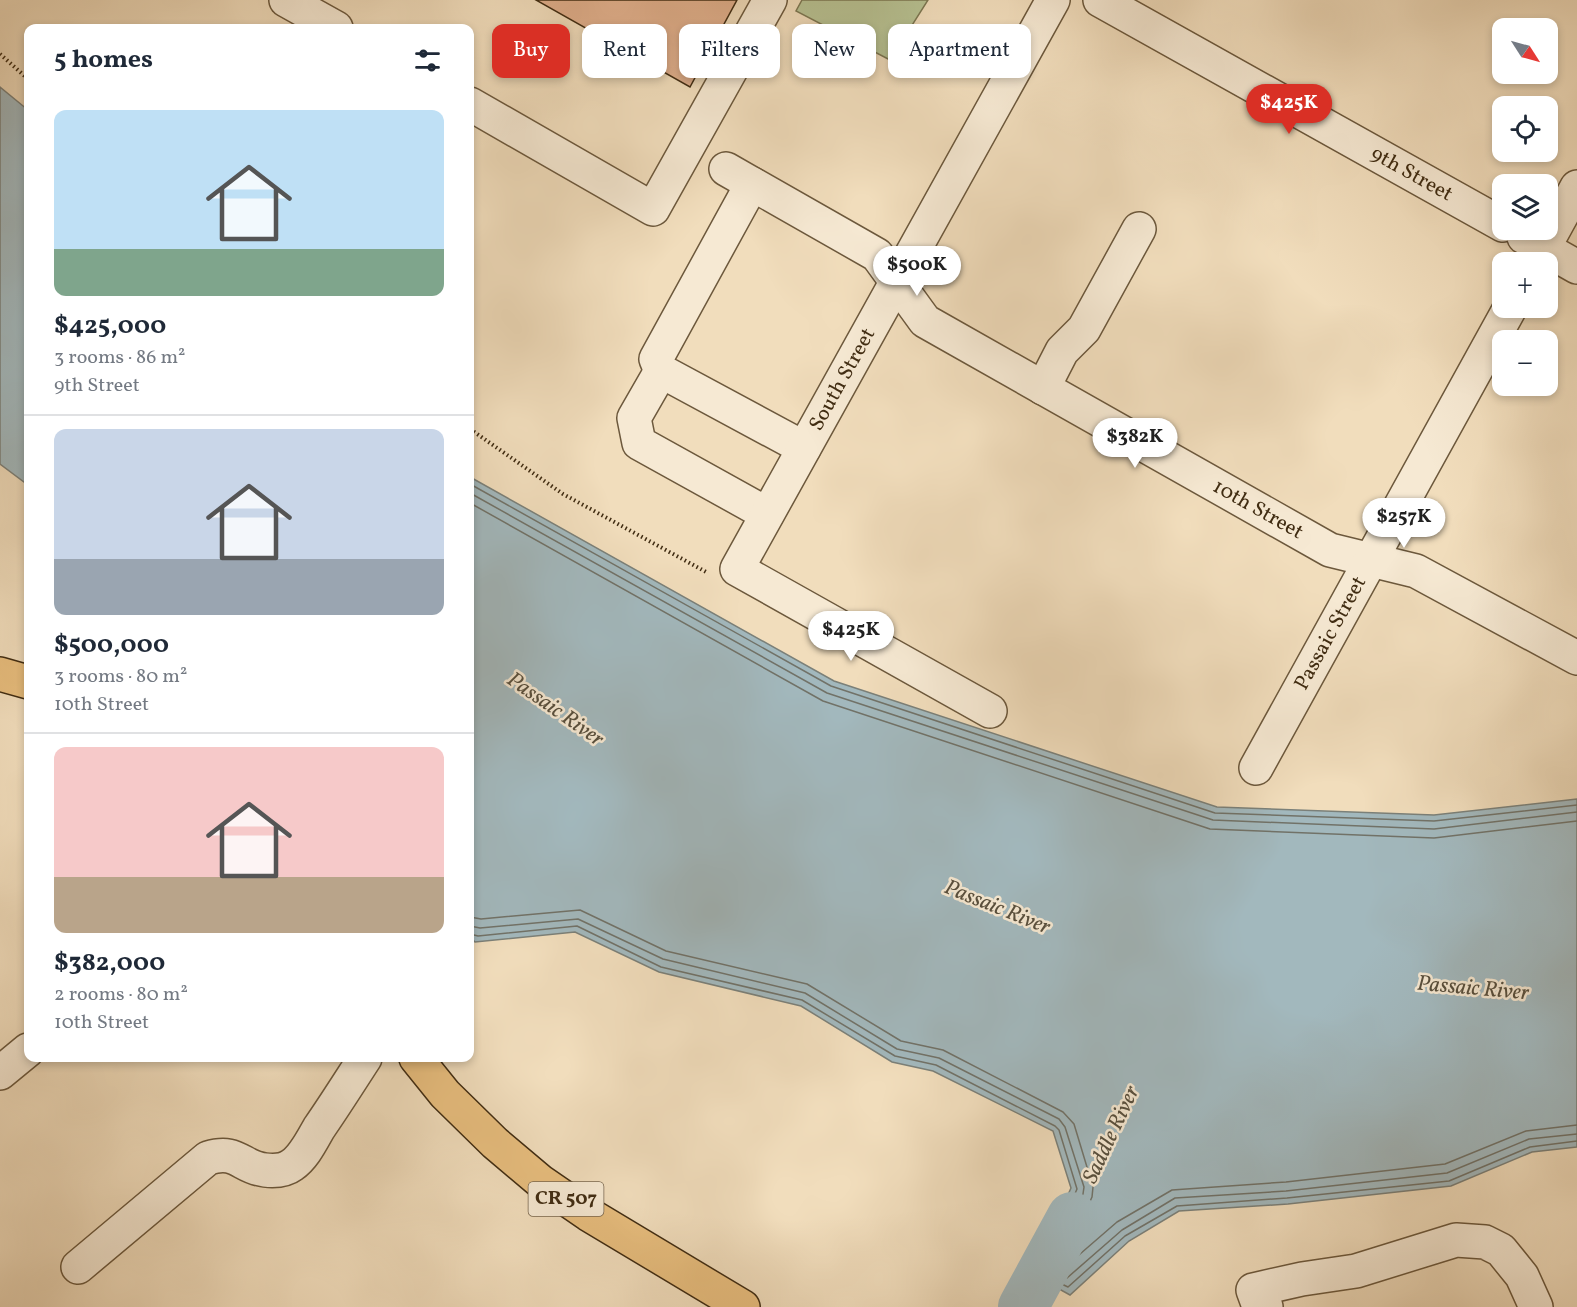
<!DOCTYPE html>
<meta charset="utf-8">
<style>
body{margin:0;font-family:Vollkorn,serif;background:#f6f6f7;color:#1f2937;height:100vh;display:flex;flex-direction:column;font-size:22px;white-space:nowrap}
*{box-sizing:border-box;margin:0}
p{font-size:20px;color:#747a83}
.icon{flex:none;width:33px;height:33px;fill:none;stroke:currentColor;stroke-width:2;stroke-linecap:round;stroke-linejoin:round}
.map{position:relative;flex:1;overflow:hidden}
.drawer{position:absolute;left:24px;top:24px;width:450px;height:1038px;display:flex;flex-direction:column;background:#fff;border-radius:12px;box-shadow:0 3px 9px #0003}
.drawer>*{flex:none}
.top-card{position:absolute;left:492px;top:24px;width:570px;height:54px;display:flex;gap:12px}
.needle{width:39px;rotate:126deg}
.fabs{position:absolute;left:1492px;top:18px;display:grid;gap:12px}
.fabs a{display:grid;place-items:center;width:66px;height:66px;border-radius:12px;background:#fff;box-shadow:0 3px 9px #0003;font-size:30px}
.price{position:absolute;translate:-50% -51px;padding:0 14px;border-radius:21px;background:#fff;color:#222;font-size:20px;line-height:39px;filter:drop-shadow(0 2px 3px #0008)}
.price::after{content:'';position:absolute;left:50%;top:36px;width:18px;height:14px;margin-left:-9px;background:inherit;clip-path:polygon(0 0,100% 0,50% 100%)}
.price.selected{background:#d93025;color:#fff}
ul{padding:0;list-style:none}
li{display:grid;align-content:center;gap:12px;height:318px;padding:0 30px}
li+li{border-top:2px solid #e0e1e3}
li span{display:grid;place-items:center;height:186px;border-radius:12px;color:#555}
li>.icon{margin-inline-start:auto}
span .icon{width:108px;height:108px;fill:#fffc;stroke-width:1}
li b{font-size:26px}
h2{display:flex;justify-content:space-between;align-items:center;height:72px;padding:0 30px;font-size:26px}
.tag{padding:0 21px;border-radius:12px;background:#fff;box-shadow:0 3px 9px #0003;font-size:21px;line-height:54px}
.tag.selected{background:#d93025;color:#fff}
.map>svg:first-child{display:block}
.green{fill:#b7c293;stroke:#7c7752;stroke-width:1.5}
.water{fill:#a2b8bd;stroke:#7b8079;stroke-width:1.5}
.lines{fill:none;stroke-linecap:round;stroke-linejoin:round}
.shore{stroke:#717268;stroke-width:1.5}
.river{stroke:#a2b8bd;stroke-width:50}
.building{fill:#e0af8c;stroke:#402c12;stroke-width:1.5}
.minor-casing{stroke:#6c583c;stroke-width:36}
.major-casing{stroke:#402c12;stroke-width:36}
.path{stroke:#402c12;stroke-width:4;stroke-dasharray:1.5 3;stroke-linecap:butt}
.minor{stroke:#f6e9d3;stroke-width:33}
.major{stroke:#e8be7e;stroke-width:33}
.labels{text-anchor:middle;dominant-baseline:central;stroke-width:5;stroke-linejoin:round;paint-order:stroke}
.shield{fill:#f6e9d3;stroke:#77654c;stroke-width:1.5}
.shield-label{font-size:20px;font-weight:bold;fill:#402c12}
.street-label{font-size:21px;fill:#402c12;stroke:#f6e9d3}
.water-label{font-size:22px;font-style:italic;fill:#584f3d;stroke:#f6e9d3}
</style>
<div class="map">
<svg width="1577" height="1307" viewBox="0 0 1577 1307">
<rect width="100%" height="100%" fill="#f1ddbc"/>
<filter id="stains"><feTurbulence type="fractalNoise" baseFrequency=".00333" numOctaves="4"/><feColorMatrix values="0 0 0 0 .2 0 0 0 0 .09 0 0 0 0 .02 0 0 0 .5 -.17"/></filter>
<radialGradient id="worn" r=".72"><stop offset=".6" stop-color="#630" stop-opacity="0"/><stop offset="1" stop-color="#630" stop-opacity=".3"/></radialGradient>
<!-- green -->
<path class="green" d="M802,0H928L890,60L796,11Z"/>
<!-- water -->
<g class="water">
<path d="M0,87L28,110V485L0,464Z"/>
<path d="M470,477L834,681L1217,807L1434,815L1577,799V1147L1532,1152L1451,1186L1288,1204L1179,1211L1129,1241L1070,1295L1032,1274L1071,1188L1053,1131L933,1071L892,1062L801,1006L659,972L575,932L475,942L470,937Z"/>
</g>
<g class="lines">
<!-- shore -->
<g class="shore">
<path d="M470,484L831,686L1215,813L1434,821L1577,805"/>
<path d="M470,493L827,693L1213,820L1434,829L1577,812"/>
<path d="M470,503L823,701L1210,829L1434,838L1577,821"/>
<path d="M470,917L481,919L580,910L666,951L807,984L901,1041L943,1050L1063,1112L1074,1124L1093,1187L1092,1197L1062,1263L1065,1267L1117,1222L1172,1190L1286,1182L1445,1164L1526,1131L1577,1125"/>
<path d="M470,926L480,928L578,919L663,959L805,993L897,1049L939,1058L1059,1119L1065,1127L1084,1187L1083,1194L1050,1267L1052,1270L1067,1278L1122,1230L1175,1198L1286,1191L1447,1173L1529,1139L1577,1134"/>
<path d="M470,934L478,936L577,926L661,967L802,1000L895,1056L936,1065L1055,1126L1059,1130L1077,1189L1041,1271L1051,1279L1068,1287L1125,1236L1177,1206L1287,1198L1449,1181L1530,1147L1577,1141"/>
</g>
<!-- river -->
<path class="river" d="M1023,1307L1072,1217"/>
</g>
<!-- building -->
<path class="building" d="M536,0H737L690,87Z"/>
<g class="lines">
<!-- minor casing -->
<g class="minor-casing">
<g id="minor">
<path d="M286,0L336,28"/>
<path id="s1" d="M1100,0L1503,225"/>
<path d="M470,104L653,209L770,0"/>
<path id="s2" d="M726,169L877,255L925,321L1330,550L1416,571L1577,658"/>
<path d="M752,184L656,359L661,371L804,448"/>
<path d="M1524,237L1577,267"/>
<path d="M1536,262L1577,187"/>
<path d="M661,371L634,418L639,443L767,514"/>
<path d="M1043,388L1062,351L1084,329L1139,229"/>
<path id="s3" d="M990,711L737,569L1053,0"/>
<path id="s4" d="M1256,768L1510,308"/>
<path d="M0,1073L28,1050"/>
<path d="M78,1267L208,1158C238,1149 240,1167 265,1170C274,1171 284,1171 292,1165C304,1157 312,1140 319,1128C335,1105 350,1081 365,1058"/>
<path d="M1266,1307L1257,1301L1253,1290L1302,1279L1356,1271L1456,1240L1485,1242L1501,1250L1522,1276L1536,1307"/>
</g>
</g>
<!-- major casing -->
<g class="major-casing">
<g id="major">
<path d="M0,674L28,682"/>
<path d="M416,1058L445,1094L495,1143L540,1181L588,1214L743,1307"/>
</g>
</g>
<!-- path -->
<g class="path">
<path d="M0,54L28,79"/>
<path d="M470,429L563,494L708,573"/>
</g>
<!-- minor -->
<use href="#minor" class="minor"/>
<!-- major -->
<use href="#major" class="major"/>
</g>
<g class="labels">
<!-- shield labels -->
<rect class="shield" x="528.5" y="1182" width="75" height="34" rx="4.5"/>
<g class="shield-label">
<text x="566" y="1199">CR 507</text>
</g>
<!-- street labels -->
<g class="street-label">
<text stroke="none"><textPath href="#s1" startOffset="357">9th Street</textPath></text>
<text stroke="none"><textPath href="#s3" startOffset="507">South Street</textPath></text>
<text stroke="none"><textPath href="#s2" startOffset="638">10th Street</textPath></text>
<text stroke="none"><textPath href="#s4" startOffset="154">Passaic Street</textPath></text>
</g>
<!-- water labels -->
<g class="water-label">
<text transform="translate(555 710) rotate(35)">Passaic River</text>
<text transform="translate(997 908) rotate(22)">Passaic River</text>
<text transform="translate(1473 989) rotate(5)">Passaic River</text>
<text transform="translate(1112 1135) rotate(-65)">Saddle River</text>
</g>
</g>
<rect width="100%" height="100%" filter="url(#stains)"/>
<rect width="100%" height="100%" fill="url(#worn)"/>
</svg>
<div class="fabs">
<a><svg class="needle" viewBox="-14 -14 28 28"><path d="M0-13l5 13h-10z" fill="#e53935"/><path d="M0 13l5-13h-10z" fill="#747a83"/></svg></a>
<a><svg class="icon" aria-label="locate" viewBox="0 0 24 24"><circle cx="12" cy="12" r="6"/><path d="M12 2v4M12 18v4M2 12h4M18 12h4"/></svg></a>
<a><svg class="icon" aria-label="layers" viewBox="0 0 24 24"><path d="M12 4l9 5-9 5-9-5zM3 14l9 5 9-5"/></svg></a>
<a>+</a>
<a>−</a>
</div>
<b class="price selected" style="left:1289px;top:135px">$425K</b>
<b class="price" style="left:917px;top:297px">$500K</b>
<b class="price" style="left:1135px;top:469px">$382K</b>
<b class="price" style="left:1404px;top:549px">$257K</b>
<b class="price" style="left:851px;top:662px">$425K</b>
<div class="top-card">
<a class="tag selected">Buy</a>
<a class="tag">Rent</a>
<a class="tag">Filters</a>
<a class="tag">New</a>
<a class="tag">Apartment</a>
</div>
<section class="drawer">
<h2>5 homes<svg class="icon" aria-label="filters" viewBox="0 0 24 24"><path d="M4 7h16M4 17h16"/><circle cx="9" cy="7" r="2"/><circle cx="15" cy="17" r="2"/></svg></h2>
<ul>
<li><span style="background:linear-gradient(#bfe0f5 75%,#7fa58c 0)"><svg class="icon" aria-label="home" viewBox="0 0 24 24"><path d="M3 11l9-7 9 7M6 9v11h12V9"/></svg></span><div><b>$425,000</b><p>3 rooms · 86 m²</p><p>9th Street</p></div></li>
<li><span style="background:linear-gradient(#c9d6e8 70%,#9aa5b1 0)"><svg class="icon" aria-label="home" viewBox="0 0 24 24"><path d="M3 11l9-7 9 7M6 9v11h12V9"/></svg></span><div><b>$500,000</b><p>3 rooms · 80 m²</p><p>10th Street</p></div></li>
<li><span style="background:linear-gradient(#f6c9c9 70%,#b9a48a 0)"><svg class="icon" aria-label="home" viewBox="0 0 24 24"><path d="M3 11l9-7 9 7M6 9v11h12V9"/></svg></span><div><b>$382,000</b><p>2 rooms · 80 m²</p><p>10th Street</p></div></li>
</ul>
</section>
</div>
